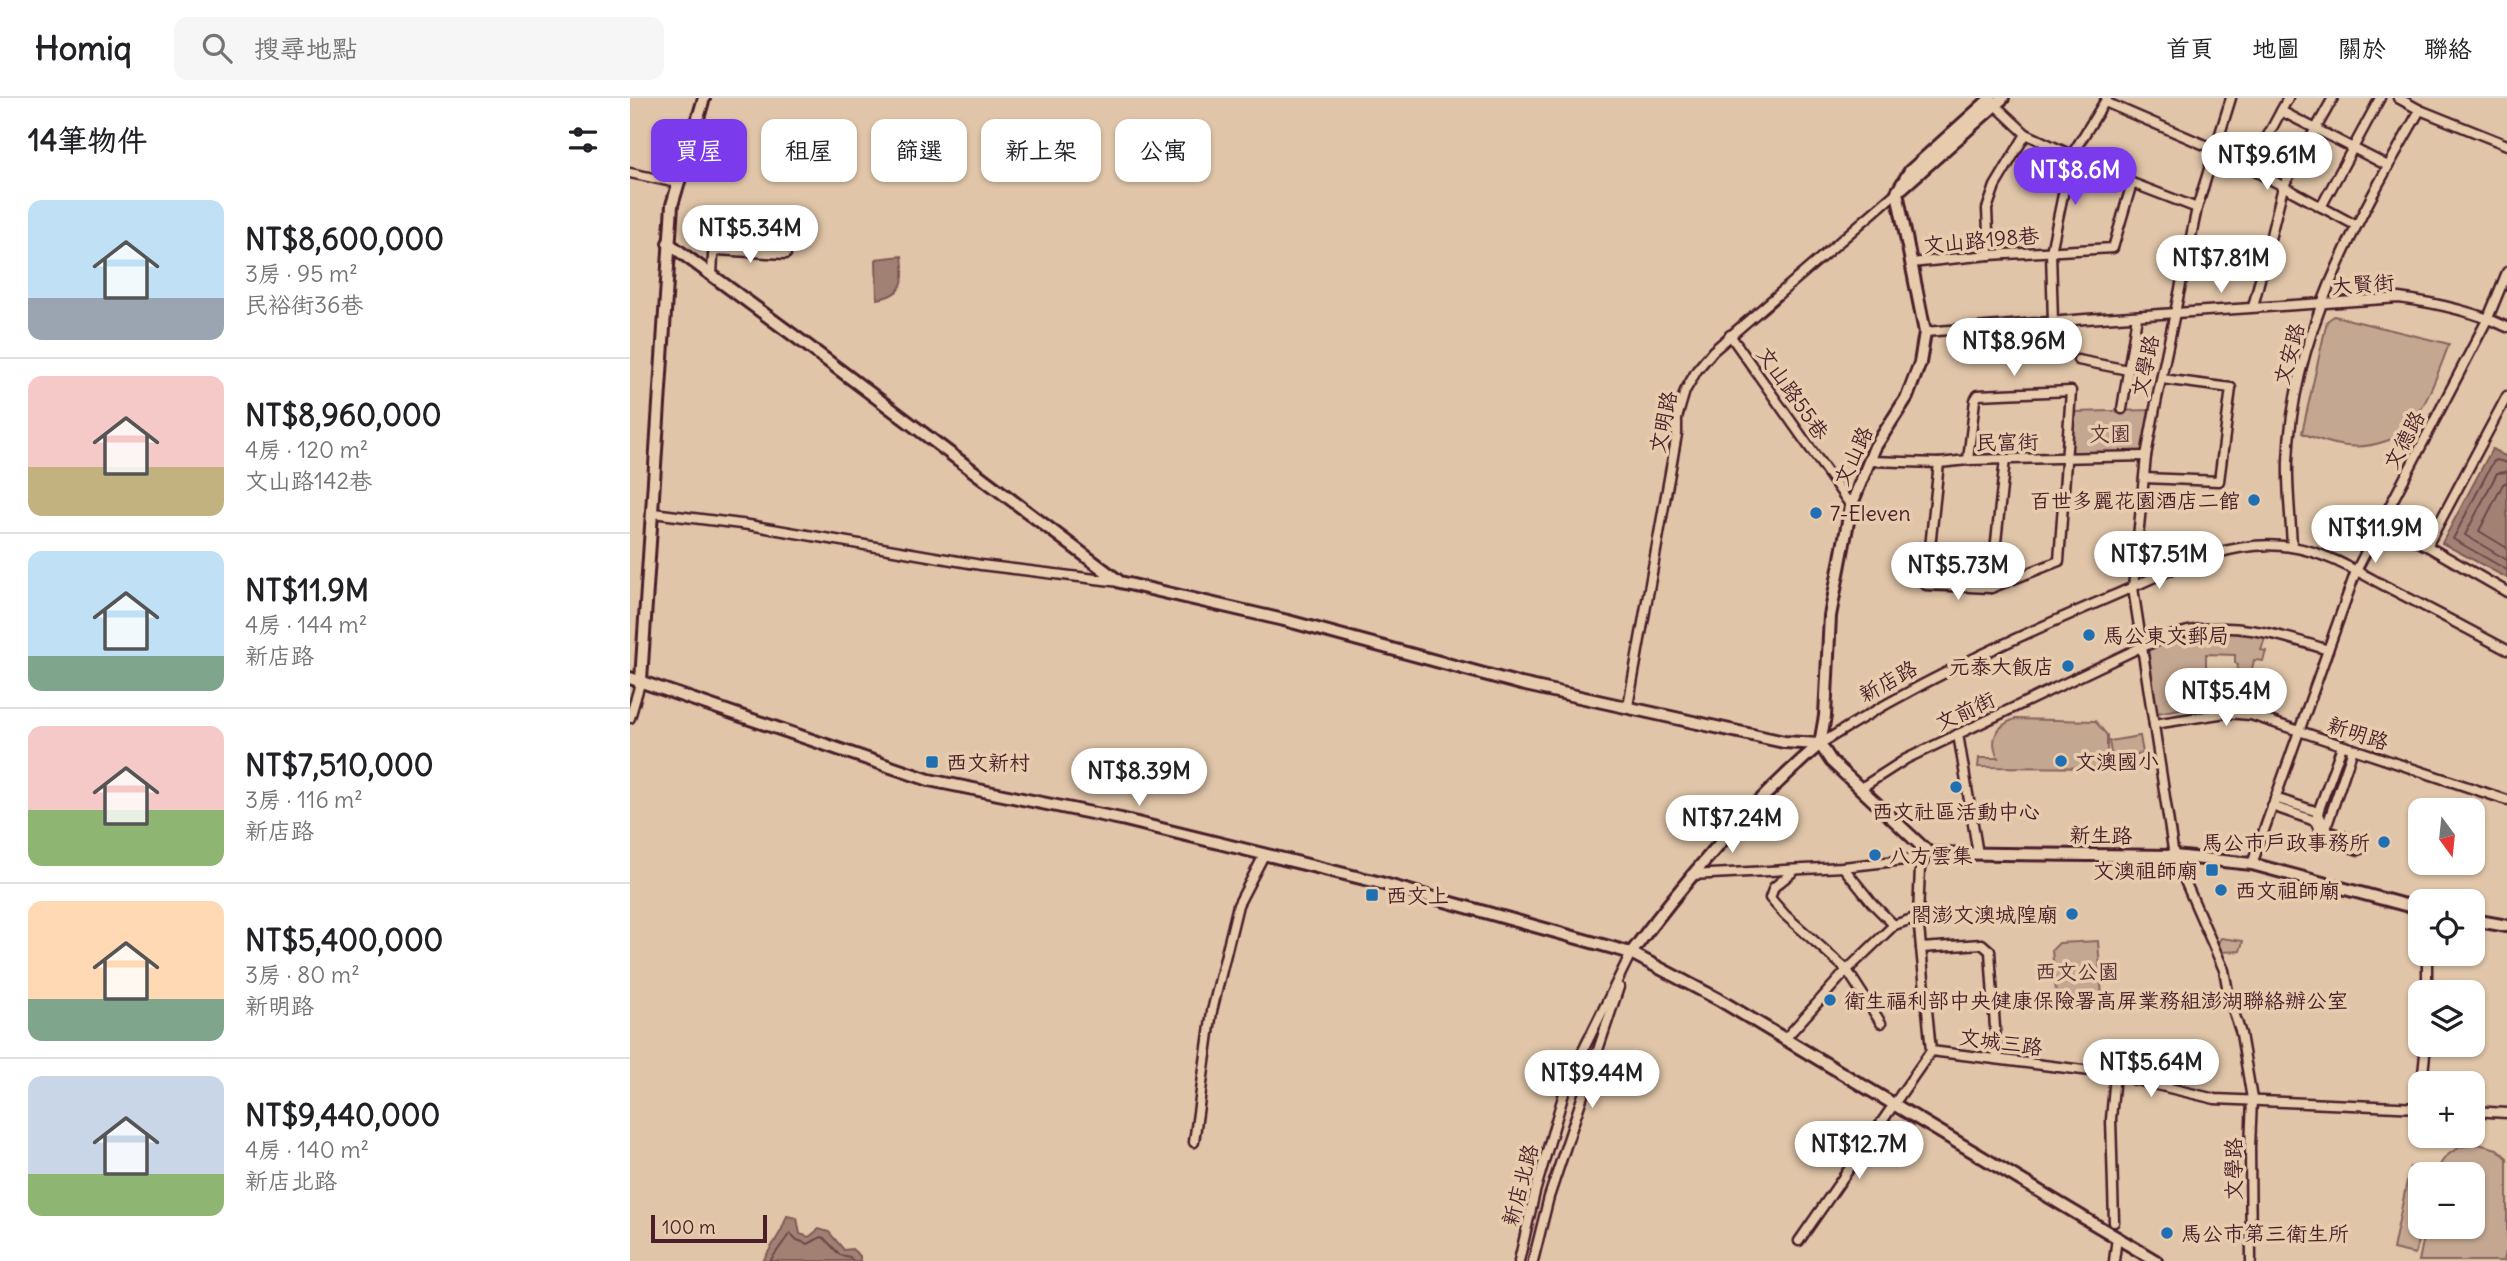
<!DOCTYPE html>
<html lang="zh-TW">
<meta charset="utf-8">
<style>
body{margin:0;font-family:Delius,"LXGW WenKai TC",sans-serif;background:#f6f6f6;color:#202124;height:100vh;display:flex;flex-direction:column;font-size:26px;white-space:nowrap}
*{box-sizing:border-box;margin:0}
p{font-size:23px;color:#757577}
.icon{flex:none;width:38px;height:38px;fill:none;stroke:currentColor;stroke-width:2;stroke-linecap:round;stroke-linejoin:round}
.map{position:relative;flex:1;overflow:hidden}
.sheet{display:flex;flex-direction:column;background:#fff;width:630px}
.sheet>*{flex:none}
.top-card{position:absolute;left:21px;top:21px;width:665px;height:63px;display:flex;gap:14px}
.needle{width:46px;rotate:165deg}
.buttons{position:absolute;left:1778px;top:700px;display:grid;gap:14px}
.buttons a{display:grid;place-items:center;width:77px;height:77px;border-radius:14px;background:#fff;box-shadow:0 2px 5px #0004;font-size:35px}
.scale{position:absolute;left:21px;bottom:18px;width:116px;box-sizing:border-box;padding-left:7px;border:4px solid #4a1f2b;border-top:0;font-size:19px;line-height:24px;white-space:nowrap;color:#4a1f2b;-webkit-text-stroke:5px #e6ccad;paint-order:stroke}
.price{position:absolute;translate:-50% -60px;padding:0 16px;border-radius:24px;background:#fff;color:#222;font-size:23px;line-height:46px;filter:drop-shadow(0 2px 4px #0008)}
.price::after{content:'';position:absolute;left:50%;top:42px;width:21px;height:16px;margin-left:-10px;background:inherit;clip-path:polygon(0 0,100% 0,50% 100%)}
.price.current{background:#7c3aed;color:#fff}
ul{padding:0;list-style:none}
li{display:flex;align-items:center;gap:21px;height:175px;padding:0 28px}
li+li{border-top:2px solid #e0e0e0}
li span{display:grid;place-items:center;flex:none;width:196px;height:140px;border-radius:14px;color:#555}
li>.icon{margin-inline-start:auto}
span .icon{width:84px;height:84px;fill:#fffc;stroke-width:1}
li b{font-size:30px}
h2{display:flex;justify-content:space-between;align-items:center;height:84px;padding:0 28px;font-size:30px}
.tag{padding:0 24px;border-radius:14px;background:#fff;box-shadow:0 2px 5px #0004;font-size:24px;line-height:63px}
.tag.current{background:#7c3aed;color:#fff}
header{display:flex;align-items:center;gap:42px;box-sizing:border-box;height:98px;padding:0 35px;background:#fff;border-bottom:2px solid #e0e0e0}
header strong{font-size:33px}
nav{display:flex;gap:38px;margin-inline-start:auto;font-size:24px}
.search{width:490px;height:63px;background:#f6f6f6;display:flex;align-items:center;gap:18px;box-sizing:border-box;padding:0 24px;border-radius:14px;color:#757577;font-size:26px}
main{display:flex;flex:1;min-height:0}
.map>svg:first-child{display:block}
.green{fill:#c4a791;stroke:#87635e;stroke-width:2}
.water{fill:#a28175;stroke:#7f5a57;stroke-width:2}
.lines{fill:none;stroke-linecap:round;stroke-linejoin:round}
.shore{stroke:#6d4649;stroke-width:2}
.street-casing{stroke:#4a1f2b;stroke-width:13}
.secondary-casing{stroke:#4a1f2b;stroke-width:16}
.street{stroke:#e6ccad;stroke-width:8}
.secondary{stroke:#e6ccad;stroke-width:10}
.poi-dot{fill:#1f6fb2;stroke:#e6ccad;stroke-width:2.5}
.labels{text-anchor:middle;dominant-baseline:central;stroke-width:7;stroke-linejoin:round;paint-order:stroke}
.street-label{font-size:21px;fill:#4a1f2b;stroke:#e6ccad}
.park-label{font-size:21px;fill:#5c333a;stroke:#e6ccad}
.poi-label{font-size:21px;fill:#4a1f2b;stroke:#e6ccad;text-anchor:start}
</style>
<header>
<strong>Homiq</strong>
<div class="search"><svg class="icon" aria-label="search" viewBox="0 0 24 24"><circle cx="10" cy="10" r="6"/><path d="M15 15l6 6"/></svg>搜尋地點</div>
<nav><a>首頁</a><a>地圖</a><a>關於</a><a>聯絡</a></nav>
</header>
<main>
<section class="sheet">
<h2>14筆物件<svg class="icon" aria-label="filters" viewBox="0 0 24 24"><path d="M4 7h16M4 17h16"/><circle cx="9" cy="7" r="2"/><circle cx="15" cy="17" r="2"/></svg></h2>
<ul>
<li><span style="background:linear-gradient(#bfe0f5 70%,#9aa5b1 0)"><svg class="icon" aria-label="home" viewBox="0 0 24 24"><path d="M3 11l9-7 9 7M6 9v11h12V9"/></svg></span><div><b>NT$8,600,000</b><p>3房 · 95 m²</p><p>民裕街36巷</p></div></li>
<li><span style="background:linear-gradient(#f6c9c9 65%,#c2b280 0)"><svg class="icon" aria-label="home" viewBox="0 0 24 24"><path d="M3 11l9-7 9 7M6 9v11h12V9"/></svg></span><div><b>NT$8,960,000</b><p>4房 · 120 m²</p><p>文山路142巷</p></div></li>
<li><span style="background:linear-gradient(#bfe0f5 75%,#7fa58c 0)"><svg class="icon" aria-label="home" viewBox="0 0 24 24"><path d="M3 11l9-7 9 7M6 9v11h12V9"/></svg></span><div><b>NT$11.9M</b><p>4房 · 144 m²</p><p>新店路</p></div></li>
<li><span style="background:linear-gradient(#f6c9c9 60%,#8fb573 0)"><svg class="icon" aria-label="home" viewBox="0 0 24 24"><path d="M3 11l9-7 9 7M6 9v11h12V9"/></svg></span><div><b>NT$7,510,000</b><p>3房 · 116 m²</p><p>新店路</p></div></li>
<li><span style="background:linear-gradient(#ffd9b3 70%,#7fa58c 0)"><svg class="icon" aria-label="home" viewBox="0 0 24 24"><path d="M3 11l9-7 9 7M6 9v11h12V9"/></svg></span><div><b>NT$5,400,000</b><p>3房 · 80 m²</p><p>新明路</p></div></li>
<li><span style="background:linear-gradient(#c9d6e8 70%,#8fb573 0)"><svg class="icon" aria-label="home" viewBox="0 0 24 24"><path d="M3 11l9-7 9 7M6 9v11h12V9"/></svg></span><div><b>NT$9,440,000</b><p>4房 · 140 m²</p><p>新店北路</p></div></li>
</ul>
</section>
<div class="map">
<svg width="1877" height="1163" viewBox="0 0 1877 1163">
<rect width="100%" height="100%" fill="#e0c5a8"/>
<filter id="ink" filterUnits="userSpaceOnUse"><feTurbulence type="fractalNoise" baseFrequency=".0143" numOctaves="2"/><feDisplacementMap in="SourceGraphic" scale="14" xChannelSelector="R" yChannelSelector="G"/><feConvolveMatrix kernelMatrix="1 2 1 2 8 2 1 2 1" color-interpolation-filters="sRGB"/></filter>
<g filter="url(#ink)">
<!-- green -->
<g class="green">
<path d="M1704,218L1819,246C1810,270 1792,322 1771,337C1767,340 1761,341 1756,343C1726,354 1701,347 1672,335L1697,223Z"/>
<path d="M1522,312L1514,356L1439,359L1444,314Z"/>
<path d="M1591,532L1636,537L1631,552L1636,553L1633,563L1624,562L1613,609L1600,608L1608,567L1605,564V557L1576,556V569L1580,576V609H1561L1527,615L1513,551L1550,538Z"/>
<path d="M1385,621L1465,623L1477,637V652L1472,660L1481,661V670L1348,669L1349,660H1368C1359,641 1366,628 1385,621Z"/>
<path d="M1510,638L1513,655L1482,661L1479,643Z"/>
<path d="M1591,840L1613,843L1610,853L1591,854L1588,845Z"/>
<path d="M1468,843L1472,899L1454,902L1432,900L1426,894L1422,852L1429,845Z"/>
<path d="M1848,1046L1867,1051L1877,1060V1149L1874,1163H1789L1796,1129H1843V1076H1807C1811,1056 1829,1047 1848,1046Z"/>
<path d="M1780,1069L1803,1074L1802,1076H1790L1791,1129L1785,1156L1763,1151Z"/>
</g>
<!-- water -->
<g class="water">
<path d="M272,158C275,182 275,197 247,201L246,161Z"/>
<path d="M1862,351L1877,359V480L1812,445Z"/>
<path d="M157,1118L167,1120L170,1136L179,1139L189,1131L199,1134L214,1152L222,1151L230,1158V1163H133L151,1133Z"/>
</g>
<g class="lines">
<!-- shore -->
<g class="shore">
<path d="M1877,365L1867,362L1863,364L1823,441L1877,472"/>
<path d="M1877,374L1867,375L1835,437L1877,462"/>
<path d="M1877,384L1873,386L1849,433L1877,450"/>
<path d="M140,1163L160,1135L167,1142L178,1146L191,1139L194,1140L210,1157L220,1159L223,1163"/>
</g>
<!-- street casing -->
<g class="street-casing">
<g id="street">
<path d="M1601,0L1567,110L1525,310L1516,358L1503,490L1544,758L1594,872L1599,899L1611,936L1622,1001L1620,1049L1621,1163"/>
<path d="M1768,0L1790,12L1877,47"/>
<path d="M1475,4L1584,51L1725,127"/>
<path d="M1363,5L1396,36L1502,85L1567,110"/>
<path d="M1651,13L1758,68"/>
<path d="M1620,71L1658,0"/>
<path d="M0,75L47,85"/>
<path d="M1691,109L1750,0"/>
<path d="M1359,157L1357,111L1365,88L1396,36"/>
<path d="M1281,165L1359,157L1483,150L1502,85"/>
<path d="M82,178L83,157L87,152L156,156"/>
<path d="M1623,209L1653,89L1703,0"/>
<path d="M1423,224L1421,154L1441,58L1477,0"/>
<path d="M1295,234L1456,221L1769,200C1806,205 1843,213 1877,229"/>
<path d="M1100,237L1221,408"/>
<path d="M1448,262L1498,272"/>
<path d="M1492,311L1507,218"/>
<path d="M1239,363L1309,365L1338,362L1516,358"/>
<path d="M1309,365L1296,487L1361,490L1429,463L1441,293L1348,297L1345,302L1338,362"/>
<path d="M1514,380L1589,383L1601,290L1532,281"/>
<path d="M23,415L119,427L351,467L490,484"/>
<path d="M1750,426L1797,448L1877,494"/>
<path d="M1797,448L1877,298"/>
<path d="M1662,449C1661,421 1657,392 1658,363C1662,234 1728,121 1790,12"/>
<path d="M1361,490L1375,361"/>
<path d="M998,608L1047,336V320L1055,293L1067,272L1083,253L1267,94"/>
<path d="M0,620L11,582"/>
<path d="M1524,626L1596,615L1621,617L1877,702"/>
<path d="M1328,636L1348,756"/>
<path d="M1190,646C1282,587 1379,542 1480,499C1537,475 1597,439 1661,449C1696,454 1728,474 1759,490C1798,510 1838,531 1877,552"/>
<path d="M1231,690L1276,661L1511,549C1523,545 1535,540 1547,536C1598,521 1649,536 1698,552"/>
<path d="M1645,700L1688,714L1696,732L1732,745"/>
<path d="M1642,708L1685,723L1693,740L1729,752"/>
<path d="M1687,717L1712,648"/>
<path d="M1695,733L1723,651"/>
<path d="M1298,756L1290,769L1288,819L1301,953"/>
<path d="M1622,766L1726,473L1858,220L1877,174"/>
<path d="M1213,769L1242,805L1264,827"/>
<path d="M1164,773L1144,789L1140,800L1155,817L1217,872L1251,925"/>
<path d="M1061,777L1213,769L1284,761L1299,755"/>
<path d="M1291,850L1352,846L1360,853L1367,961"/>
<path d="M1797,856V894"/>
<path d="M1154,942L1217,872L1264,827L1288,819"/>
<path d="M1792,985L1796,947"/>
<path d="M1789,1010L1790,996"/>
<path d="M1843,1013L1877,1015"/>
<path d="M564,1044L582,913L608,807L634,757"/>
<path d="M1484,1124L1481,1021L1485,977"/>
<path d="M1169,1143L1301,953L1477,975L1585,1001L1790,1010"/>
<path d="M889,1163L905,1094L937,985L1001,855"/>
<path d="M903,1163L919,1099L989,889"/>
<path d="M1484,1163L1487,1139"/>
</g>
</g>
<!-- secondary casing -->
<g class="secondary-casing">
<g id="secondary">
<path d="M1272,90L1373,0"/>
<path d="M38,145L178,248L490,484L658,523L891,586L1154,644L1190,646"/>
<path d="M0,580L299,682L491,721L747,784L1001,855L1088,901L1526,1163"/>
<path d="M11,582L42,107L74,0"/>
<path d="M1190,646L1195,618L1200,518L1221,408L1245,349L1277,299L1290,265L1295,234L1267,94L1280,73L1361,0"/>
<path d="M1190,646L1201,663L1299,755L1544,758L1622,766L1790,811"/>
<path d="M1843,822L1877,828"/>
<path d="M1001,855C1057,780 1119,707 1190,646"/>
</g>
</g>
<!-- street -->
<use href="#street" class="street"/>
<!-- secondary -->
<use href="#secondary" class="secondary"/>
</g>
</g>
<!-- markers -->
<g class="poi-dot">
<circle cx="1624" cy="402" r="7"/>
<circle cx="1186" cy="415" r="7"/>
<circle cx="1459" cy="537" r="7"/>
<circle cx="1438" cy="568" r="7"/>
<circle cx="1431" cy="663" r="7"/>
<rect x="295" y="657" width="14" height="14" rx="3.5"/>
<circle cx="1326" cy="689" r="7"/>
<circle cx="1754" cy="744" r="7"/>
<circle cx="1245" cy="757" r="7"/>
<rect x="1575" y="765" width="14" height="14" rx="3.5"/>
<circle cx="1591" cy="792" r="7"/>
<rect x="735" y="790" width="14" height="14" rx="3.5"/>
<circle cx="1442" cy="816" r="7"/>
<circle cx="1200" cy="902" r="7"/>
<circle cx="1537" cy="1135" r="7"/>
</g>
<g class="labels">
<!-- street labels -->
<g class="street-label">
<text transform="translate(1351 142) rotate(-5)">文山路198巷</text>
<text transform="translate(1733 186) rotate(-4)">大賢街</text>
<text transform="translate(1659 256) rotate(-75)">文安路</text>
<text transform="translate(1515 268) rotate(-78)">文學路</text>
<text transform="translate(1163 295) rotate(55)">文山路55巷</text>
<text transform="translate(1033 324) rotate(-78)">文明路</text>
<text transform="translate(1774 342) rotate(-62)">文德路</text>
<text transform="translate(1377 344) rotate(-1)">民富街</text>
<text transform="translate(1223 358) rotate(-65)">文山路</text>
<text transform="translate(1258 583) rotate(-29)">新店路</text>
<text transform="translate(1335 613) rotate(-25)">文前街</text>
<text transform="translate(1728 635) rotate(18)">新明路</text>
<text transform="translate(1471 737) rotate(1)">新生路</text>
<text transform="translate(1371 944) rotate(8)">文城三路</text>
<text transform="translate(1603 1071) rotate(-90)">文學路</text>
<text transform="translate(890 1087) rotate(-75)">新店北路</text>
</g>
<!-- park labels -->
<g class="park-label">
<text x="1480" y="335">文園</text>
<text x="1447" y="873">西文公園</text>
</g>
<!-- poi labels -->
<g class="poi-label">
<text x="1610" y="402" text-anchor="end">百世多麗花園酒店二館</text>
<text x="1200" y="415">7-Eleven</text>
<text x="1473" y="537">馬公東文郵局</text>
<text x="1424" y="568" text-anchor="end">元泰大飯店</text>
<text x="1445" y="663">文澳國小</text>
<text x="316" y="664">西文新村</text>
<text x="1326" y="713" text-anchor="middle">西文社區活動中心</text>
<text x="1740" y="744" text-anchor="end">馬公市戶政事務所</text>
<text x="1259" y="757">八方雲集</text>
<text x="1568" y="772" text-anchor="end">文澳祖師廟</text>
<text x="1605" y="792">西文祖師廟</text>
<text x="756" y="797">西文上</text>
<text x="1428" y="816" text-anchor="end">閤澎文澳城隍廟</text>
<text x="1214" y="902">衛生福利部中央健康保險署高屏業務組澎湖聯絡辦公室</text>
<text x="1551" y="1135">馬公市第三衛生所</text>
</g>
</g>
</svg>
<div class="buttons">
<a><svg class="needle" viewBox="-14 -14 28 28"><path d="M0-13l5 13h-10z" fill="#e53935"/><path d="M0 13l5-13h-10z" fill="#757577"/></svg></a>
<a><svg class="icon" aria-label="locate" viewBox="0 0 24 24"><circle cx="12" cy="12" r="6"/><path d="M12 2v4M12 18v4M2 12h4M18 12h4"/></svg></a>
<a><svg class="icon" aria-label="layers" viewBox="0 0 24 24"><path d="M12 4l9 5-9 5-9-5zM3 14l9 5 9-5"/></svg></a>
<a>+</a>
<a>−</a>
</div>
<div class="scale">100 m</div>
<b class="price" style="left:1637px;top:94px">NT$9.61M</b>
<b class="price current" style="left:1445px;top:109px">NT$8.6M</b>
<b class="price" style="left:120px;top:167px">NT$5.34M</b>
<b class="price" style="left:1591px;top:197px">NT$7.81M</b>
<b class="price" style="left:1384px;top:280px">NT$8.96M</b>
<b class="price" style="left:1745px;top:467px">NT$11.9M</b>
<b class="price" style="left:1529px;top:493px">NT$7.51M</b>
<b class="price" style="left:1328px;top:504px">NT$5.73M</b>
<b class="price" style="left:1596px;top:630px">NT$5.4M</b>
<b class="price" style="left:509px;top:710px">NT$8.39M</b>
<b class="price" style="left:1102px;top:757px">NT$7.24M</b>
<b class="price" style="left:1521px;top:1001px">NT$5.64M</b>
<b class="price" style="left:962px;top:1012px">NT$9.44M</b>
<b class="price" style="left:1229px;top:1083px">NT$12.7M</b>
<div class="top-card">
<a class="tag current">買屋</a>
<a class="tag">租屋</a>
<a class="tag">篩選</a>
<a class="tag">新上架</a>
<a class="tag">公寓</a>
</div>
</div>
</main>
